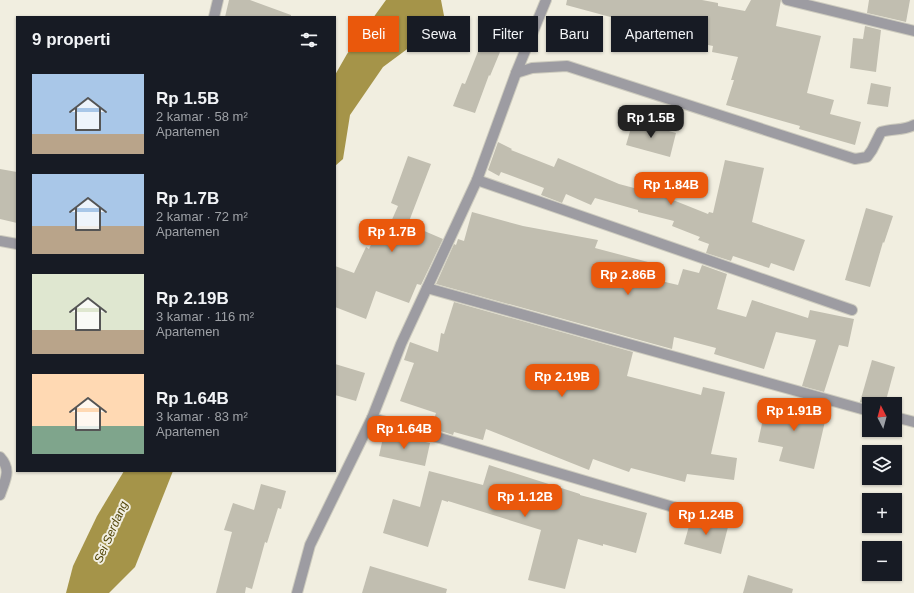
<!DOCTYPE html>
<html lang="id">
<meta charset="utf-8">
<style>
body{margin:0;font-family:Arial,sans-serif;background:#20242c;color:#f1f3f6;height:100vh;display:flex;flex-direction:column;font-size:15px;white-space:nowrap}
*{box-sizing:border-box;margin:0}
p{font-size:13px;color:#9ea1a6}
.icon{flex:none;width:22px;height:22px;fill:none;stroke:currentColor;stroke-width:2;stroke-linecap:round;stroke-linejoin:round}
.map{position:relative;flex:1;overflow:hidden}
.side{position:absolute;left:16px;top:16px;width:320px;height:456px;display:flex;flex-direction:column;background:#171b24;border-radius:0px;box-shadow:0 1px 3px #0004}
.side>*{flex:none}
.top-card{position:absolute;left:348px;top:16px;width:380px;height:36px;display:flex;gap:8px}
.needle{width:26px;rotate:354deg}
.buttons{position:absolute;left:862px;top:397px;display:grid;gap:8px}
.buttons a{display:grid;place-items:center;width:40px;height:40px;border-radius:0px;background:#171b24;box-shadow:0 1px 3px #0004;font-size:20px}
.price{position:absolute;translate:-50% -34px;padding:0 9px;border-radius:8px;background:#ea580c;color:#fff;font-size:13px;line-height:26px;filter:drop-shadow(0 1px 2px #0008)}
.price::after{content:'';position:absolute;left:50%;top:24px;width:12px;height:9px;margin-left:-6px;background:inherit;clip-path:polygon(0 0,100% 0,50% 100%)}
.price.on{background:#222;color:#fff}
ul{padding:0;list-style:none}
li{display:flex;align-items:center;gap:12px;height:100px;padding:0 16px}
li span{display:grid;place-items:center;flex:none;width:112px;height:80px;border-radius:0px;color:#555}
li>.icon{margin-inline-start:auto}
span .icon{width:48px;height:48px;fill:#fffc;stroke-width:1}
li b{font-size:17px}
h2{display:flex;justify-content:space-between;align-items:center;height:48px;padding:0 16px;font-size:17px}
.pill{padding:0 14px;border-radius:0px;background:#171b24;box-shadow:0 1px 3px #0004;font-size:14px;line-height:36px}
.pill.on{background:#ea580c;color:#fff}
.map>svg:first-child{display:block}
.water{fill:#a59449}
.building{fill:#c1beb0}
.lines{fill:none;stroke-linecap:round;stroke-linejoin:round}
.service-casing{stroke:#cdcbbe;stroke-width:12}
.minor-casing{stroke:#cdcbbe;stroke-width:12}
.service{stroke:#9d9ca2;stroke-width:10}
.minor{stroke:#9d9ca2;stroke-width:10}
.labels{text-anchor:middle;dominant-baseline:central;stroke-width:4;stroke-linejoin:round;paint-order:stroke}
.water-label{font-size:12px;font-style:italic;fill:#524609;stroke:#f1eee0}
</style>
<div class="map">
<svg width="914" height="593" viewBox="0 0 914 593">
<rect width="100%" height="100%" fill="#f1eee0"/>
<!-- water -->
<g class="water">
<path d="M386,0H441L445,21L383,67L350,115L343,159L335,166V75L347,54Z"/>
<path d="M124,471H173L135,567L109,593H66L73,566L97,516Z"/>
</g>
<!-- building -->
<g class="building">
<path d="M229,0H250L291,15V17H225Z"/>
<path d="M567,0H702L718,3V6L745,11L751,0H781L776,26L821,36L807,93L834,100L830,114L861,122L855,145L799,129L800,126L726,105L734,80H731L738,57L712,52L713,46L665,36L666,32L566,5Z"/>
<path d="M869,0H910L906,22L867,13Z"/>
<path d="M865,26L881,30L876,72L850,68L853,38L863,39Z"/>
<path d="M481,44L500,52L490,76L489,75L475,113L453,106L462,83L465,84Z"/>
<path d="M871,83L891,87L888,107L867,104Z"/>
<path d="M633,121L676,133L670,157L626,145Z"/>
<path d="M498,142L512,149L511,150L554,167L558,158L619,184L668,197V198L708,214L709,212L713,213L725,160L764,168L752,222L805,240L794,271L771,263L769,268L733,256L731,261L706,253L709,244L698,240L700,237L672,226L674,221L638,212V210L595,198L591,205L566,194L562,203L541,195L544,188L501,172L499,176L488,170Z"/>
<path d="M408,156L431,164L408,224L443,239L421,285L417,284L409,303L376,291L366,319L335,307V266L354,273L366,247L369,249L375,236L383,240L398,206L391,203Z"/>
<path d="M0,169L17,172V223L0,219Z"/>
<path d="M866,208L893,216L884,243L883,242L870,287L845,280Z"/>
<path d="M472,212L523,226L598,240L595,248L648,262L644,277L678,285L683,269L699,273L702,265L727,274L717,309L746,317L752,300L808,318L810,310L854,319L848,347L839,345L824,392L802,386L816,340L776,332L764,369L714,354L716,348L674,337L672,349L436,284L454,244L456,245L458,239L464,241Z"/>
<path d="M454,302L633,352L627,376L701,395L703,387L725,392L711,454L737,458L734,480L687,474L685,482L631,468L629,472L593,459L589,470L486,429L483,440L454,432L453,435L431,428L436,413L400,401L414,363L404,360L410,342L438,352L441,333L444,334Z"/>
<path d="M872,360L895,367L885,404H868L860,402Z"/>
<path d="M335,364L365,373L356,401L335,395Z"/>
<path d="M798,398L820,404L817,415L826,417L814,469L779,461L783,447L758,442L766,405L792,410V409L794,410Z"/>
<path d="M384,433L430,443L425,466L379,456Z"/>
<path d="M489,465L580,494V495L647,513L636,553L603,544V546L578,539L565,589L528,580L541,530L448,501V502L442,500L428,547L383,533L393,499L420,507L429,471L483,485Z"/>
<path d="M261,484L286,491L281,509L278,508L267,543L265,542L252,589L246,587L245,593H216L232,532L224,530L233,503L254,510Z"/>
<path d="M691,519L698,520L701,519L728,527L721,554L684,544Z"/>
<path d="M370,566L447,589L446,593H362Z"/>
<path d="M748,575L793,589L792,593H743Z"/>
</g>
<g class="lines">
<!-- service casing -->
<g class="service-casing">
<g id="service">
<path d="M214,17L218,0"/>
<path d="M0,241L17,244"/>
<path d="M0,457C12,470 5,480 0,495"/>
</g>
</g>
<!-- minor casing -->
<g class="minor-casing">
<g id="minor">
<path d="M787,0L914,31"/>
<path d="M516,73L532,68L567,66L855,159L867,157L872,150L881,132C892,128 904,131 914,125"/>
<path d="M477,180L852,310"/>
<path d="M427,288L869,411"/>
<path d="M895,417L914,422"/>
<path d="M372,418L697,514"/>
<path d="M297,593L310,545L372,418L401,344L477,180L516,73L546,0"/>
</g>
</g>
<!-- service -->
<use href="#service" class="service"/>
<!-- minor -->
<use href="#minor" class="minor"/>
</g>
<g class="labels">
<!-- water labels -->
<g class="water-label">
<text transform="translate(111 532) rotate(-66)">Sei Serdang</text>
</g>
</g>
</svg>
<div class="buttons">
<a><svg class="needle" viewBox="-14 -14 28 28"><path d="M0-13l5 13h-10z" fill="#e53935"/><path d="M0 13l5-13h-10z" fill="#9ea1a6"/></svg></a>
<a><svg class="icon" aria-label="layers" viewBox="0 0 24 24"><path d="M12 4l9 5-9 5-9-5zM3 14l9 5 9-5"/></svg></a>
<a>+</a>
<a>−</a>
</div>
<b class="price on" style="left:651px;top:139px">Rp 1.5B</b>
<b class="price" style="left:671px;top:206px">Rp 1.84B</b>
<b class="price" style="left:392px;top:253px">Rp 1.7B</b>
<b class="price" style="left:628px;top:296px">Rp 2.86B</b>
<b class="price" style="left:562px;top:398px">Rp 2.19B</b>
<b class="price" style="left:794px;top:432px">Rp 1.91B</b>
<b class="price" style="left:404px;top:450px">Rp 1.64B</b>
<b class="price" style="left:525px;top:518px">Rp 1.12B</b>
<b class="price" style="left:706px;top:536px">Rp 1.24B</b>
<div class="top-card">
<a class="pill on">Beli</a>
<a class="pill">Sewa</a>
<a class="pill">Filter</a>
<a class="pill">Baru</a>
<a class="pill">Apartemen</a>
</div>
<section class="side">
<h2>9 properti<svg class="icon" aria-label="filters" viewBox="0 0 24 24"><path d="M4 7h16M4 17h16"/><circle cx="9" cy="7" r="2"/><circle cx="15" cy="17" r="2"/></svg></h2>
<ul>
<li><span style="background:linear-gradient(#a9c7e8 75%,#b9a48a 0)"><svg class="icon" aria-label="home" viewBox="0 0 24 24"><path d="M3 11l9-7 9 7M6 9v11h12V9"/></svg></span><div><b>Rp 1.5B</b><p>2 kamar · 58 m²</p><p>Apartemen</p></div></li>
<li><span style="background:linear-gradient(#a9c7e8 65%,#b9a48a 0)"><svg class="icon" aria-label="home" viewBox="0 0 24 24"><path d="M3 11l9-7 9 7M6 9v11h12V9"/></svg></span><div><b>Rp 1.7B</b><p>2 kamar · 72 m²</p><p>Apartemen</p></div></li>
<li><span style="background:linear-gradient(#dfe7d0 70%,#b9a48a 0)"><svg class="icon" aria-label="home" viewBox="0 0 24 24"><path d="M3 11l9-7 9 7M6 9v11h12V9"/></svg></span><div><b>Rp 2.19B</b><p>3 kamar · 116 m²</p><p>Apartemen</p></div></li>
<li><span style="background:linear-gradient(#ffd9b3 65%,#7fa58c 0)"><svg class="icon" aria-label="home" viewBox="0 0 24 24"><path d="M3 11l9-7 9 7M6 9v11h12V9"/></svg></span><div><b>Rp 1.64B</b><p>3 kamar · 83 m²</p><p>Apartemen</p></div></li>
</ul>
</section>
</div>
